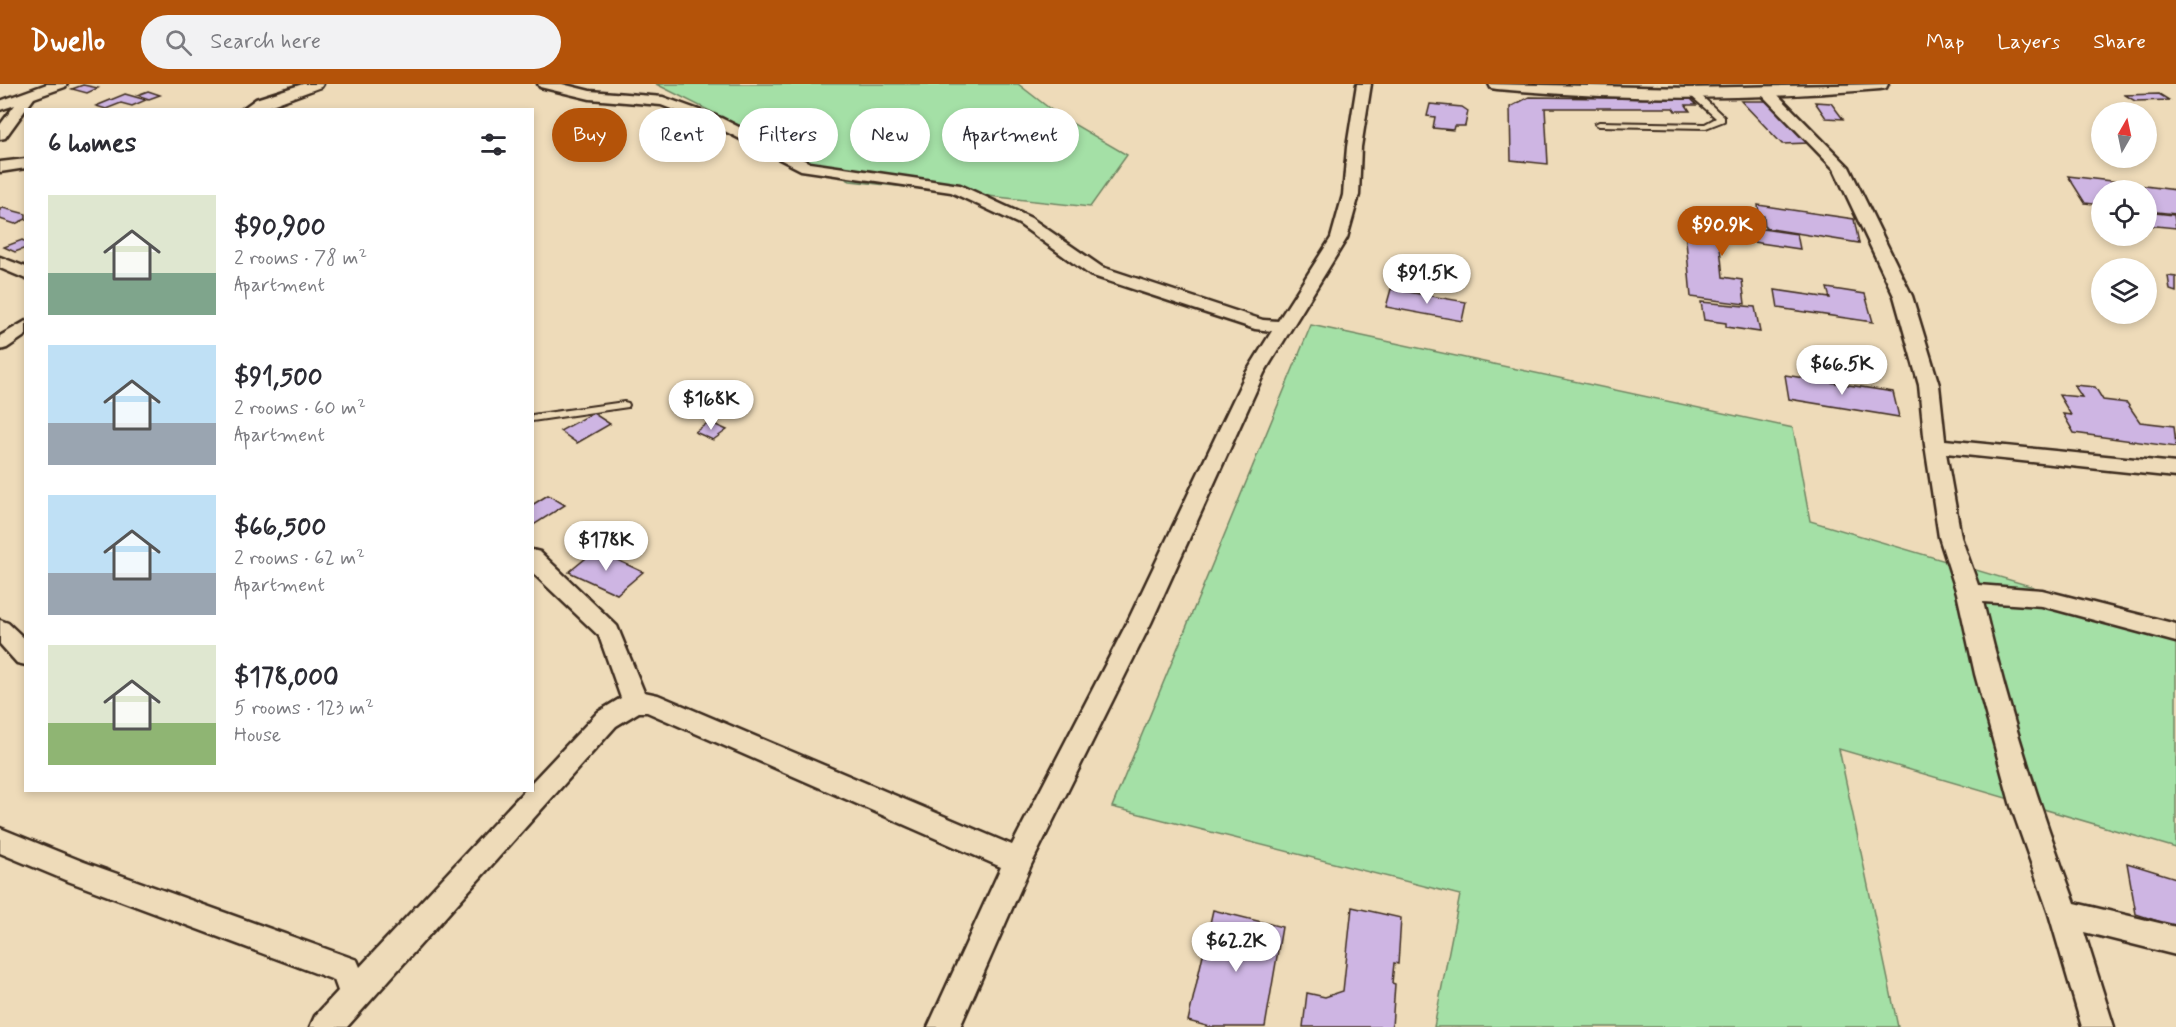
<!DOCTYPE html>
<meta charset="utf-8">
<style>
body{margin:0;font-family:Mynerve,sans-serif;background:#f2f2f3;color:#2b2b33;height:100vh;display:flex;flex-direction:column;font-size:22px;white-space:nowrap}
*{box-sizing:border-box;margin:0}
p{font-size:20px;color:#7c7c81}
.icon{flex:none;width:33px;height:33px;fill:none;stroke:currentColor;stroke-width:2;stroke-linecap:round;stroke-linejoin:round}
.map{position:relative;flex:1;overflow:hidden}
.panel{position:absolute;left:24px;top:24px;width:510px;height:684px;display:flex;flex-direction:column;background:#fff;border-radius:0px;box-shadow:0 3px 9px #0003}
.panel>*{flex:none}
.banner{position:absolute;left:552px;top:24px;width:570px;height:54px;display:flex;gap:12px}
.needle{width:39px;rotate:9deg}
.fabs{position:absolute;left:2091px;top:18px;display:grid;gap:12px}
.fabs a{display:grid;place-items:center;width:66px;height:66px;border-radius:50%;background:#fff;box-shadow:0 3px 9px #0003;font-size:30px}
.price{position:absolute;translate:-50% -51px;padding:0 14px;border-radius:21px;background:#fff;color:#222;font-size:20px;line-height:39px;filter:drop-shadow(0 2px 3px #0008)}
.price::after{content:'';position:absolute;left:50%;top:36px;width:18px;height:14px;margin-left:-9px;background:inherit;clip-path:polygon(0 0,100% 0,50% 100%)}
.price.selected{background:#b45309;color:#fff}
ul{padding:0;list-style:none}
li{display:flex;align-items:center;gap:18px;height:150px;padding:0 24px}
li span{display:grid;place-items:center;flex:none;width:168px;height:120px;border-radius:0px;color:#555}
li>.icon{margin-inline-start:auto}
span .icon{width:72px;height:72px;fill:#fffc;stroke-width:1}
li b{font-size:26px}
h2{display:flex;justify-content:space-between;align-items:center;height:72px;padding:0 24px;font-size:26px}
.pill{padding:0 21px;border-radius:27px;background:#fff;box-shadow:0 3px 9px #0003;font-size:21px;line-height:54px}
.pill.selected{background:#b45309;color:#fff}
header{display:flex;align-items:center;gap:36px;box-sizing:border-box;height:84px;padding:0 30px;background:#b45309;color:#fff}
header strong{font-size:28px}
nav{display:flex;gap:33px;margin-inline-start:auto;font-size:21px}
.search{width:420px;height:54px;background:#f2f2f3;display:flex;align-items:center;gap:15px;box-sizing:border-box;padding:0 21px;border-radius:33px;color:#7c7c81;font-size:22px}
.map>svg:first-child{display:block}
.green{fill:#a4e0a6;stroke:#708562;stroke-width:1.5}
.building{fill:#ceb5e3;stroke:#3b2a1e;stroke-width:1.5}
.lines{fill:none;stroke-linecap:round;stroke-linejoin:round}
.service-casing{stroke:#3b2a1e;stroke-width:4}
.minor-casing{stroke:#3b2a1e;stroke-width:5}
.tertiary-casing{stroke:#3b2a1e;stroke-width:5}
.service{fill:#eedbb9;fill-rule:evenodd}
.minor{fill:#eedbb9;fill-rule:evenodd}
.tertiary{fill:#eedbb9;fill-rule:evenodd}
</style>
<header>
<strong>Dwello</strong>
<div class="search"><svg class="icon" aria-label="search" viewBox="0 0 24 24"><circle cx="10" cy="10" r="6"/><path d="M15 15l6 6"/></svg>Search here</div>
<nav><a>Map</a><a>Layers</a><a>Share</a></nav>
</header>
<div class="map">
<svg width="2176" height="943" viewBox="0 0 2176 943">
<rect width="100%" height="100%" fill="#eedbb9"/>
<filter id="ink" filterUnits="userSpaceOnUse"><feTurbulence type="fractalNoise" baseFrequency=".0167" numOctaves="2"/><feDisplacementMap in="SourceGraphic" scale="12" xChannelSelector="R" yChannelSelector="G"/><feConvolveMatrix kernelMatrix="1 2 1 2 8 2 1 2 1" color-interpolation-filters="sRGB"/></filter>
<g filter="url(#ink)">
<!-- green -->
<g class="green">
<path d="M656,0H1018L1058,31L1127,71L1090,123L850,97Z"/>
<path d="M1311,241L1793,344L1810,437L2176,545V764L1839,665L1898,943H1434L1460,811L1112,723Z"/>
</g>
<!-- building -->
<g class="building">
<path d="M83,1L98,4L87,9L72,5Z"/>
<path d="M148,7L160,11L149,15L137,11Z"/>
<path d="M125,10L146,16L132,22L121,19L106,25L96,22Z"/>
<path d="M2159,10L2169,16L2135,17L2125,11Z"/>
<path d="M1529,13L1691,15L1697,21H1686L1690,27H1675L1673,24H1545L1548,80L1511,76L1510,23Z"/>
<path d="M1741,17H1766L1808,59L1782,60Z"/>
<path d="M1815,18L1831,19L1843,35L1826,34Z"/>
<path d="M1430,20L1462,23L1468,27L1465,42H1454L1453,46L1433,44L1435,33L1427,32Z"/>
<path d="M2068,92L2128,99L2133,106H2102V121L2085,119Z"/>
<path d="M2129,100L2176,106V130L2147,127L2146,106H2133Z"/>
<path d="M1758,121L1854,135L1859,159L1765,144L1764,132L1759,131Z"/>
<path d="M3,124L26,130V135L15,140L0,135V125Z"/>
<path d="M2146,128L2174,131L2176,144L2146,141Z"/>
<path d="M1684,134L1797,150L1800,165L1719,153L1723,193L1742,196L1745,220L1691,213Z"/>
<path d="M22,156L26,158V164L15,168L4,163Z"/>
<path d="M2168,192L2176,193V208L2170,206Z"/>
<path d="M1827,204L1865,210L1873,238L1778,224L1775,206L1830,214Z"/>
<path d="M1391,205L1466,218L1462,237L1386,223Z"/>
<path d="M1701,218L1755,223L1760,248L1726,243V239L1704,236Z"/>
<path d="M1785,291L1893,308L1899,333L1789,315Z"/>
<path d="M2074,301L2095,303L2103,316L2127,319L2140,338L2174,342L2176,363L2074,349L2063,330L2071,331L2059,311L2082,313Z"/>
<path d="M593,329L610,340L577,359L560,347Z"/>
<path d="M709,338L727,346L713,356L695,348Z"/>
<path d="M548,411L565,421L532,442V421Z"/>
<path d="M596,466L643,488L617,510L569,488Z"/>
<path d="M2127,779L2176,794V843L2136,830Z"/>
<path d="M1352,823L1401,834L1398,880L1394,879L1392,899L1395,900L1392,943H1303L1307,909L1325,913L1343,907Z"/>
<path d="M1213,826L1282,843L1265,943H1210L1188,937Z"/>
</g>
<g class="lines">
<!-- service casing -->
<g class="service-casing">
<g id="service">
<path d="M1690,7H1696L1724,33V37L1706,44L1599,42L1595,40L1599,38L1705,40L1716,34L1690,11Z"/>
<path d="M624,318L628,319L629,321L628,323L532,337V331Z"/>
</g>
</g>
<!-- minor casing -->
<g class="minor-casing">
<g id="minor">
<path d="M47,0H67L65,3L34,14L5,54L0,55V41L15,21L0,26V17Z"/>
<path d="M303,0H323L321,3L258,26H241L256,15Z"/>
<path d="M538,0H562L590,7L663,13L721,34L810,79L960,101L1031,134L1102,183L1263,236L1278,237L1331,154L1343,111L1347,63L1357,0H1371L1361,63L1359,111L1347,154L1264,289L1151,539L1031,781L960,943H928L1001,783L647,628H639L616,642L347,943H310L315,932L338,907L334,896L65,796L0,769V744L84,778L346,872L357,876L360,883L525,706H532V698L598,628L621,614L599,552L532,488V466L540,468L617,542L644,608L658,611L1012,761L1127,539L1246,289L1272,247L1255,245L1090,191L1019,140L951,108L801,86L711,40L661,21L590,15L540,3Z"/>
<path d="M1767,4L1772,5L1849,83L1912,212L1939,301L1945,356L2176,379V393L1946,369L1961,453L1978,501L2042,506L2176,540V558L2042,522L1983,518C2007,621 2038,720 2075,819L2176,843V871L2084,848L2114,943H2082L2049,830L2011,722L1975,590L1957,509L1939,453L1925,361L1919,301L1894,212L1834,85L1762,11L1760,8Z"/>
<path d="M26,75V84L0,88V78Z"/>
<path d="M0,173L26,183V195L0,184Z"/>
<path d="M26,237V251L7,264L0,266V252Z"/>
<path d="M0,536L8,539L26,556V581L17,579L0,560Z"/>
</g>
</g>
<!-- tertiary casing -->
<g class="tertiary-casing">
<path id="tertiary" d="M1489,0L1688,4L1888,0L1886,4L1880,5C1752,16 1625,17 1497,5L1491,4Z"/>
</g>
<!-- service -->
<use href="#service" class="service"/>
<!-- minor -->
<use href="#minor" class="minor"/>
<!-- tertiary -->
<use href="#tertiary" class="tertiary"/>
</g>
</g>
</svg>
<div class="fabs">
<a><svg class="needle" viewBox="-14 -14 28 28"><path d="M0-13l5 13h-10z" fill="#e53935"/><path d="M0 13l5-13h-10z" fill="#7c7c81"/></svg></a>
<a><svg class="icon" aria-label="locate" viewBox="0 0 24 24"><circle cx="12" cy="12" r="6"/><path d="M12 2v4M12 18v4M2 12h4M18 12h4"/></svg></a>
<a><svg class="icon" aria-label="layers" viewBox="0 0 24 24"><path d="M12 4l9 5-9 5-9-5zM3 14l9 5 9-5"/></svg></a>
</div>
<b class="price selected" style="left:1722px;top:173px">$90.9K</b>
<b class="price" style="left:1427px;top:221px">$91.5K</b>
<b class="price" style="left:1842px;top:312px">$66.5K</b>
<b class="price" style="left:711px;top:347px">$168K</b>
<b class="price" style="left:606px;top:488px">$178K</b>
<b class="price" style="left:1236px;top:889px">$62.2K</b>
<div class="banner">
<a class="pill selected">Buy</a>
<a class="pill">Rent</a>
<a class="pill">Filters</a>
<a class="pill">New</a>
<a class="pill">Apartment</a>
</div>
<section class="panel">
<h2>6 homes<svg class="icon" aria-label="filters" viewBox="0 0 24 24"><path d="M4 7h16M4 17h16"/><circle cx="9" cy="7" r="2"/><circle cx="15" cy="17" r="2"/></svg></h2>
<ul>
<li><span style="background:linear-gradient(#dfe7d0 65%,#7fa58c 0)"><svg class="icon" aria-label="home" viewBox="0 0 24 24"><path d="M3 11l9-7 9 7M6 9v11h12V9"/></svg></span><div><b>$90,900</b><p>2 rooms · 78 m²</p><p>Apartment</p></div></li>
<li><span style="background:linear-gradient(#bfe0f5 65%,#9aa5b1 0)"><svg class="icon" aria-label="home" viewBox="0 0 24 24"><path d="M3 11l9-7 9 7M6 9v11h12V9"/></svg></span><div><b>$91,500</b><p>2 rooms · 60 m²</p><p>Apartment</p></div></li>
<li><span style="background:linear-gradient(#bfe0f5 65%,#9aa5b1 0)"><svg class="icon" aria-label="home" viewBox="0 0 24 24"><path d="M3 11l9-7 9 7M6 9v11h12V9"/></svg></span><div><b>$66,500</b><p>2 rooms · 62 m²</p><p>Apartment</p></div></li>
<li><span style="background:linear-gradient(#dfe7d0 65%,#8fb573 0)"><svg class="icon" aria-label="home" viewBox="0 0 24 24"><path d="M3 11l9-7 9 7M6 9v11h12V9"/></svg></span><div><b>$178,000</b><p>5 rooms · 123 m²</p><p>House</p></div></li>
</ul>
</section>
</div>
